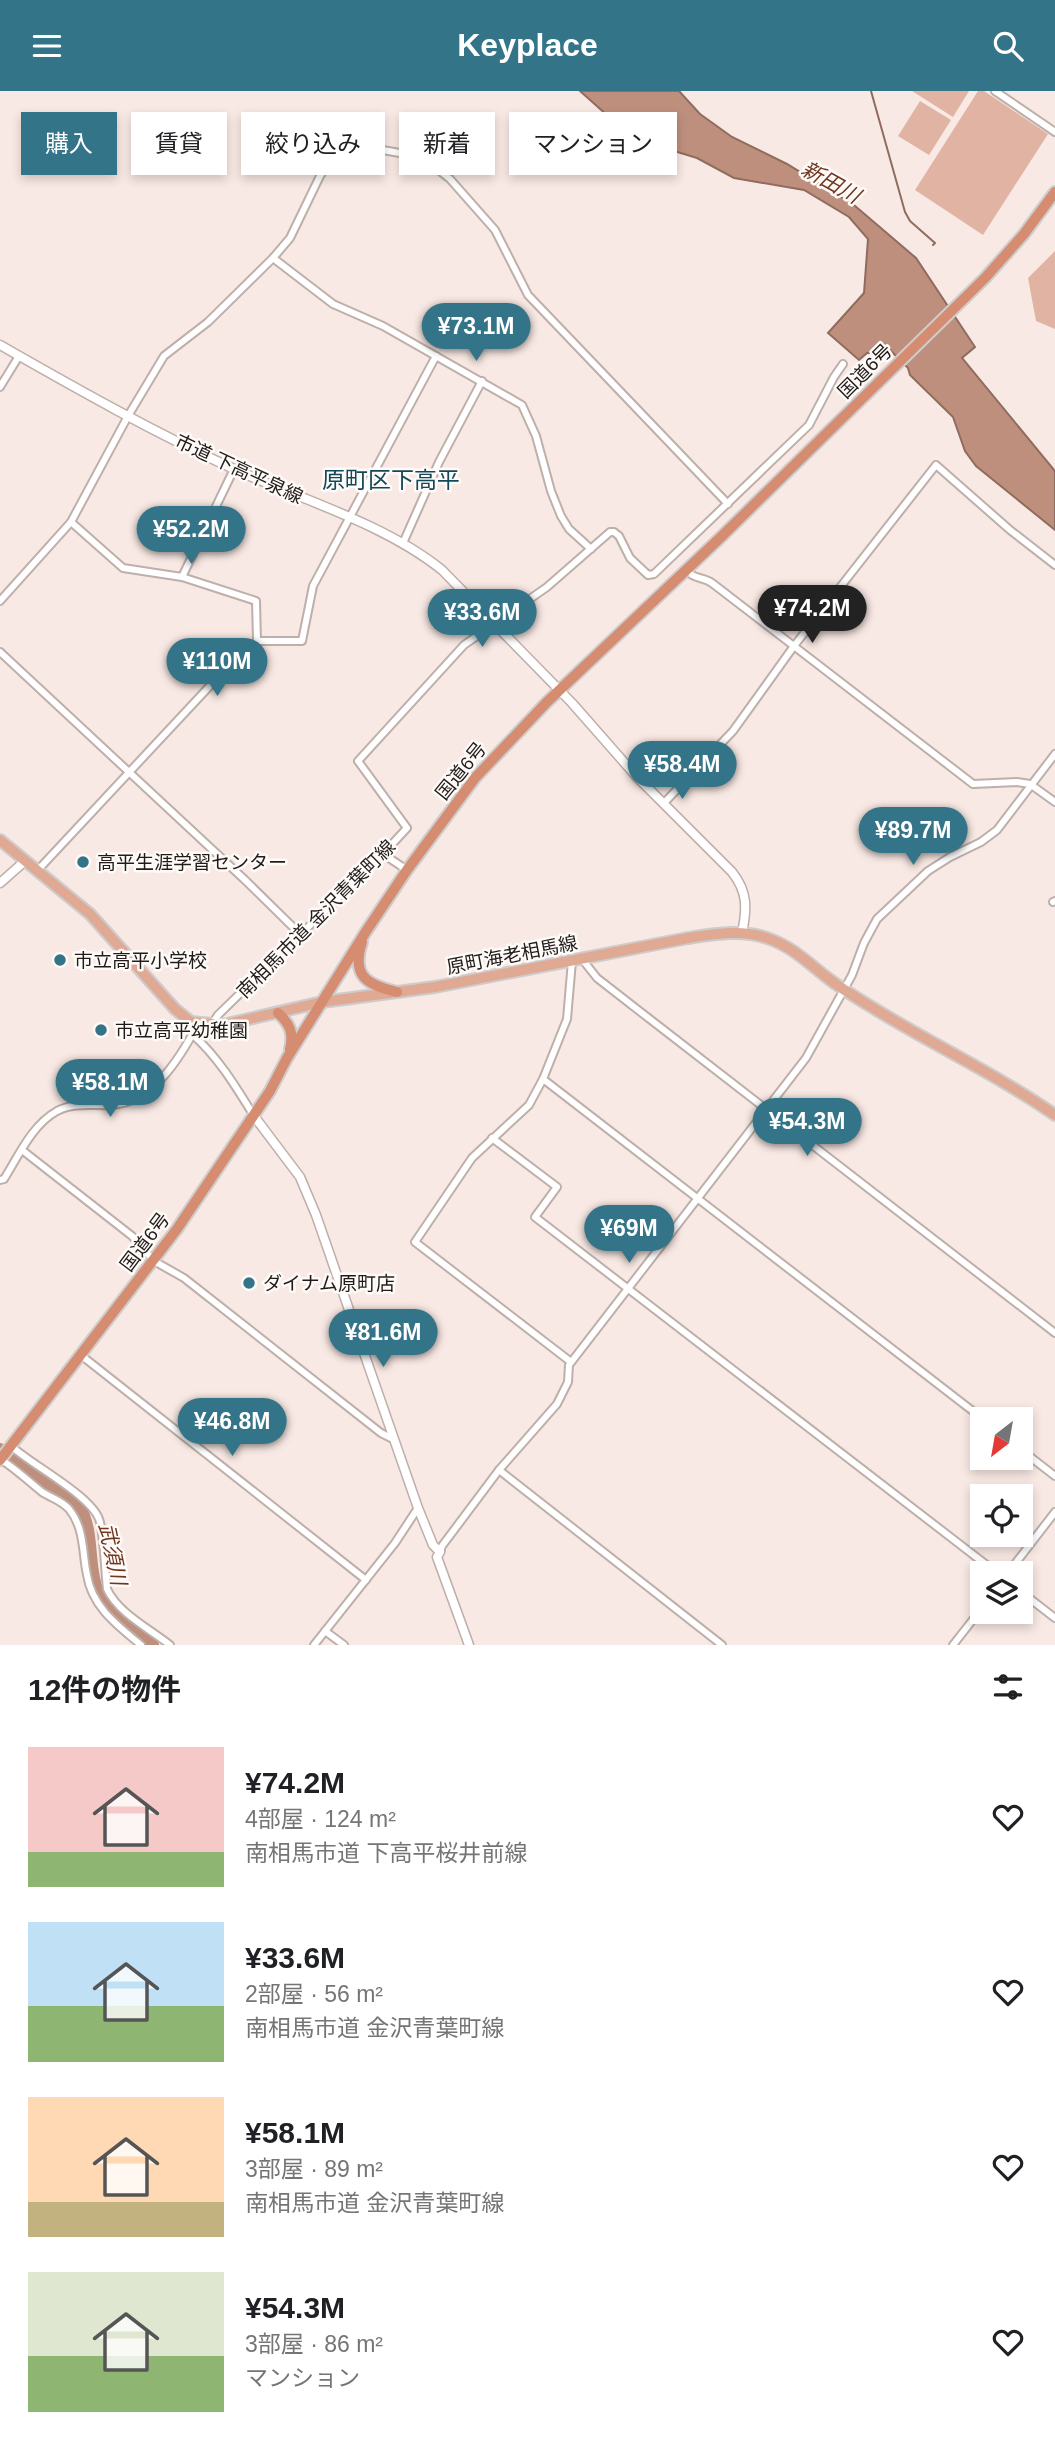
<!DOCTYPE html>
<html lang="ja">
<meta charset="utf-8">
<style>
body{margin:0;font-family:Helvetica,"Noto Sans JP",sans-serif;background:#f6f6f6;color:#202124;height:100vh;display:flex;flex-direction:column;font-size:26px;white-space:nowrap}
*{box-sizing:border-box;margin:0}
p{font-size:23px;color:#757577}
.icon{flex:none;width:38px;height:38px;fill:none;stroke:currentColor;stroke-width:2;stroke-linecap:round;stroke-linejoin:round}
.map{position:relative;height:1554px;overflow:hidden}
.side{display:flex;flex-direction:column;background:#fff;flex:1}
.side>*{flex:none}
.top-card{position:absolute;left:21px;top:21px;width:700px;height:63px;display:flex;gap:14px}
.needle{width:46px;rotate:211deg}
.fabs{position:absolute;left:970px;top:1316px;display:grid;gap:14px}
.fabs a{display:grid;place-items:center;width:63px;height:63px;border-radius:0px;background:#fff;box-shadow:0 4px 10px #0003;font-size:35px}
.price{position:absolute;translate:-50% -60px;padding:0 16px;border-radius:24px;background:#347488;color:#fff;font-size:23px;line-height:46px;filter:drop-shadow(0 2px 4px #0008)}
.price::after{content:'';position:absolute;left:50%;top:42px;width:21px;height:16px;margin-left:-10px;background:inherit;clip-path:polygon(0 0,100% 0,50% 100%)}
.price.selected{background:#222;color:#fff}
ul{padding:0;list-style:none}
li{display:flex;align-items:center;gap:21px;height:175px;padding:0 28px}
li span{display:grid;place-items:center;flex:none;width:196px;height:140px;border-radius:0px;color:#555}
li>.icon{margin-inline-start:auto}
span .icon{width:84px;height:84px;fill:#fffc;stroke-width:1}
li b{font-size:30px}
h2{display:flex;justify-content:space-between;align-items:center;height:84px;padding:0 28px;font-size:30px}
.pill{padding:0 24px;border-radius:0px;background:#fff;box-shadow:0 4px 10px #0003;font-size:24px;line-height:63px}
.pill.selected{background:#347488;color:#fff}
header{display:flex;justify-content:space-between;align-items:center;height:91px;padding:0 28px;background:#347488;color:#fff;font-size:32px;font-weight:600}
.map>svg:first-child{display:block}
.green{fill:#e1b3a2}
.water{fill:#bf8f7d;stroke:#906c5f;stroke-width:2}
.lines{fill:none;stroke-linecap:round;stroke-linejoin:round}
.stream{stroke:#906c5f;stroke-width:2}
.river{stroke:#bf8f7d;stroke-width:12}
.minor-casing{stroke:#beafaa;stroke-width:10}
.tertiary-casing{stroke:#beafaa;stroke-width:11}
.primary-casing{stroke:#cecdcd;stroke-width:14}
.trunk-casing{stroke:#cecdcd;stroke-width:14}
.minor{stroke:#fff;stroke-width:6}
.tertiary{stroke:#fff;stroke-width:8}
.primary{stroke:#e0a994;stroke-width:10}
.trunk{stroke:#d68c70;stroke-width:10}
.poi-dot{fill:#347488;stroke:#fdfaf8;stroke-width:2.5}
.labels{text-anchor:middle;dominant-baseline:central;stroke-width:5;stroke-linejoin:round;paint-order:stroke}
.street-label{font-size:19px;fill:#211c1a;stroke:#fdfaf8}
.poi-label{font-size:19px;fill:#211c1a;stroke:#fdfaf8;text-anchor:start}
.water-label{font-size:21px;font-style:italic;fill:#72351d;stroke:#fdfaf8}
.quarter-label{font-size:23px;fill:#124857;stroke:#fdfaf8}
</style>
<header><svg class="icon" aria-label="menu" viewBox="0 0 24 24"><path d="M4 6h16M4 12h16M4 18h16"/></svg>Keyplace<svg class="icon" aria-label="search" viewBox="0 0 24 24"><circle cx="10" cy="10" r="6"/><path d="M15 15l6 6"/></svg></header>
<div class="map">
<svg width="1055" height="1554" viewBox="0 0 1055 1554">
<rect width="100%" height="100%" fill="#f9e9e4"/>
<!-- green -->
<g class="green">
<path d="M912,0H969L953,26Z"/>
<path d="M978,0H984L1048,43L983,144L915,99Z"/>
<path d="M920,10L951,29L929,64L898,45Z"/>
<path d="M1055,160V238L1036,230L1028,187Z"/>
</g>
<!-- water -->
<path class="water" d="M580,0H679L700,23L732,46L787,73L854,114L916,167L975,256L962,267L1055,380V439L976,375L965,360L953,326L910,284L908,277L884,253L876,262H867L859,269L828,242L864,202L868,148L849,126L804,99L734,87L697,67L671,59L663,52L609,26Z"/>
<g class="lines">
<!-- stream -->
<path class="stream" d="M871,0L905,121L910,130L935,152L933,154"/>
<!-- river -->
<path class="river" d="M0,1358L80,1416C95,1443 87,1474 98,1501C108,1524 134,1539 153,1554"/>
<!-- minor casing -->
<g class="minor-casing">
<g id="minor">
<path d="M995,0L1055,41"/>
<path d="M338,57L377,58L411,64L431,73L450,88L495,139L528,204L728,413"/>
<path d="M273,167L333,213L383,235L522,314L536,345L551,400L561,425L569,438L591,458"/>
<path d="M0,296L19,265"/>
<path d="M71,431L123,477L182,486L256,510L257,550"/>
<path d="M403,452L439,371L482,290"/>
<path d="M692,484C699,488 705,487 712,492L973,693L1017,691L1030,693L1055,711"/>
<path d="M182,486L234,378"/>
<path d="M0,510L71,431L128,325L164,265L208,231L273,167L290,147L320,85L347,46"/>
<path d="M0,561L245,789L300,843"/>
<path d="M664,712L733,640L794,555L936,374L1010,439L1055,474"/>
<path d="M383,763L407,779"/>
<path d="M37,780L220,584L257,550H302L313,495L436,265"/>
<path d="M1053,811L1055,810"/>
<path d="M582,868L597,887L651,929L1055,1242"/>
<path d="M212,933L218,924L383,763L407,737L358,670L464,554L547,496L610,441H614L619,445L630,467L648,484L654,483L809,334L834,286L843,273"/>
<path d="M193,944C218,966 236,996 254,1025"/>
<path d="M543,988L983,1328"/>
<path d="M492,1047L557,1096L535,1126L997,1482"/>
<path d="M22,1059L132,1145L154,1170L184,1187L381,1342L393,1348"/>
<path d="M0,1089L4,1088C19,1064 32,1034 57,1020C74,1011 93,1015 111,1014C153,1012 180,967 198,933"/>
<path d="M82,1265L366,1489"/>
<path d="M571,1271L415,1151L472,1067L529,1014L543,988L567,928L572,870"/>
<path d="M11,1355C32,1374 90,1404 99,1428C104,1441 105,1482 107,1498C118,1522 150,1538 170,1554"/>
<path d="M1020,1358L1055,1385"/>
<path d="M0,1368C15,1377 28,1390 42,1401C51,1407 61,1409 69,1418C85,1438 82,1461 87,1484C92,1516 118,1535 141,1554"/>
<path d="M499,1379L722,1554"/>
<path d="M440,1461L442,1455L499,1379L557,1313L568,1291L569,1274L806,967L852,884L864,852L877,828L928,780L950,766L981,751L997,739L1055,663"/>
<path d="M1008,1482L1055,1421"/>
<path d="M1020,1500L1055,1527"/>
<path d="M325,1540L344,1554"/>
<path d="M314,1554L395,1452L418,1417"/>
<path d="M953,1554L982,1517"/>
</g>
</g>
<!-- tertiary casing -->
<g class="tertiary-casing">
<g id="tertiary">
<path d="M0,254C77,298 155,342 236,379C303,409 385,433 442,479L572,612L637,686L732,781C748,801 747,818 742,842"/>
<path d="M0,792L25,770"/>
<path d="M254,1025L300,1086L316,1124L418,1417L433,1454L440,1461L437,1466L469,1554"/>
</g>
</g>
<!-- primary casing -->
<g class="primary-casing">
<path id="primary" d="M0,749L90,823L175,918L191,931L223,934L322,911L435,896L688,847C714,843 741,838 767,847C791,855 806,870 825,885C839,896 855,906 870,915C931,953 996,983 1055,1024"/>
</g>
<!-- trunk casing -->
<g class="trunk-casing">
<g id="trunk">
<path d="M362,851C351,885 367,894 397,901"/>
<path d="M278,922C290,933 294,942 290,958"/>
<path d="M0,1369L177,1138L270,1000L287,967L365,842L407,779L475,687L547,611L721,446L985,187L1024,143L1055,101"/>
</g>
</g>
<!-- minor -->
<use href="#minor" class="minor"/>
<!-- tertiary -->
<use href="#tertiary" class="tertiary"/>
<!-- primary -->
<use href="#primary" class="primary"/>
<!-- trunk -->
<use href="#trunk" class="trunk"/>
</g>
<!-- markers -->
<g class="poi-dot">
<circle cx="83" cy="771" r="7"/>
<circle cx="60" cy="869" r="7"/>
<circle cx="101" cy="939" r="7"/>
<circle cx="249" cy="1192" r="7"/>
</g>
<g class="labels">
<!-- street labels -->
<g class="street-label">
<text transform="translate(865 280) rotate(-45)">国道6号</text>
<text transform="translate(239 378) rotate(25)">市道 下高平泉線</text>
<text transform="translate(461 680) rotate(-51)">国道6号</text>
<text transform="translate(316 828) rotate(-45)">南相馬市道 金沢青葉町線</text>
<text transform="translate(512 864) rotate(-11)">原町海老相馬線</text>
<text transform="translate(145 1151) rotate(-53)">国道6号</text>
</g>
<!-- poi labels -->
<g class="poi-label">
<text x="97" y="771">高平生涯学習センター</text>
<text x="74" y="869">市立高平小学校</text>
<text x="115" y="939">市立高平幼稚園</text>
<text x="263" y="1192">ダイナム原町店</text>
</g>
<!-- water labels -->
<g class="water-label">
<text transform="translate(831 91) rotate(29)">新田川</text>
<text transform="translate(113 1463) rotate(78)">武須川</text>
</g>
<!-- quarter labels -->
<g class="quarter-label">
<text x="391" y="389">原町区下高平</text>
</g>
</g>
</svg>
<div class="fabs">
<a><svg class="needle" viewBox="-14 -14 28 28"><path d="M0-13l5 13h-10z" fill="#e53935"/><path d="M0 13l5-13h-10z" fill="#757577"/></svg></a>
<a><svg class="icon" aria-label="locate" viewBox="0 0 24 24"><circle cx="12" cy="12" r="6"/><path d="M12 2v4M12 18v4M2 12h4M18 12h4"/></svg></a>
<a><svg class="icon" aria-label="layers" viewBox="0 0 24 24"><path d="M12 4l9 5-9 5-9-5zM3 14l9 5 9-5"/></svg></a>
</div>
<b class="price" style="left:476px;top:272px">¥73.1M</b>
<b class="price" style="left:191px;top:475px">¥52.2M</b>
<b class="price selected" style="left:812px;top:554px">¥74.2M</b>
<b class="price" style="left:482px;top:558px">¥33.6M</b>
<b class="price" style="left:217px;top:607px">¥110M</b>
<b class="price" style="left:682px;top:710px">¥58.4M</b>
<b class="price" style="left:913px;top:776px">¥89.7M</b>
<b class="price" style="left:110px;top:1028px">¥58.1M</b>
<b class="price" style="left:807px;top:1067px">¥54.3M</b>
<b class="price" style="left:629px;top:1174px">¥69M</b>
<b class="price" style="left:383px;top:1278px">¥81.6M</b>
<b class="price" style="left:232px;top:1367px">¥46.8M</b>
<div class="top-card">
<a class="pill selected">購入</a>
<a class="pill">賃貸</a>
<a class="pill">絞り込み</a>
<a class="pill">新着</a>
<a class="pill">マンション</a>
</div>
</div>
<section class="side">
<h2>12件の物件<svg class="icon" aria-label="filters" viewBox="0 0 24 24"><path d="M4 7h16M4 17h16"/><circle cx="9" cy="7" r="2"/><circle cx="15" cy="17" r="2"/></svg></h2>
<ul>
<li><span style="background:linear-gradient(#f6c9c9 75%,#8fb573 0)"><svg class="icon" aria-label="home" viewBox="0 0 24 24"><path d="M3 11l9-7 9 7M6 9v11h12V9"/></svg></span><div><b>¥74.2M</b><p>4部屋 · 124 m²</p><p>南相馬市道 下高平桜井前線</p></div><svg class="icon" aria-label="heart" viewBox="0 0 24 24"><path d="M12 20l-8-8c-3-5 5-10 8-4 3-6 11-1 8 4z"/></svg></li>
<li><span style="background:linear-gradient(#bfe0f5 60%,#8fb573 0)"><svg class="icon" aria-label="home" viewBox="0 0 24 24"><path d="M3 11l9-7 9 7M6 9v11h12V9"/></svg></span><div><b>¥33.6M</b><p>2部屋 · 56 m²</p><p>南相馬市道 金沢青葉町線</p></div><svg class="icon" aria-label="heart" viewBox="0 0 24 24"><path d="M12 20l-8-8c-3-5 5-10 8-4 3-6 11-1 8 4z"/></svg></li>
<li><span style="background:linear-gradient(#ffd9b3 75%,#c2b280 0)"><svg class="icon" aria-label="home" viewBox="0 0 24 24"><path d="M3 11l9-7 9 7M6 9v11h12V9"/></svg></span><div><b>¥58.1M</b><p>3部屋 · 89 m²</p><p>南相馬市道 金沢青葉町線</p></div><svg class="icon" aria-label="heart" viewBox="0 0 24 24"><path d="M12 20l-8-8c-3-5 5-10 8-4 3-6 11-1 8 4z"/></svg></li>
<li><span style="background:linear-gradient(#dfe7d0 60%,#8fb573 0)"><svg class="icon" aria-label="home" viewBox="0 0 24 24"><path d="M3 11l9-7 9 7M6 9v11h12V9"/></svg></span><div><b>¥54.3M</b><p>3部屋 · 86 m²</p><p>マンション</p></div><svg class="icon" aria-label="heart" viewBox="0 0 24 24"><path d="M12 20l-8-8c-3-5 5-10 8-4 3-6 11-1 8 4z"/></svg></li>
</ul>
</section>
